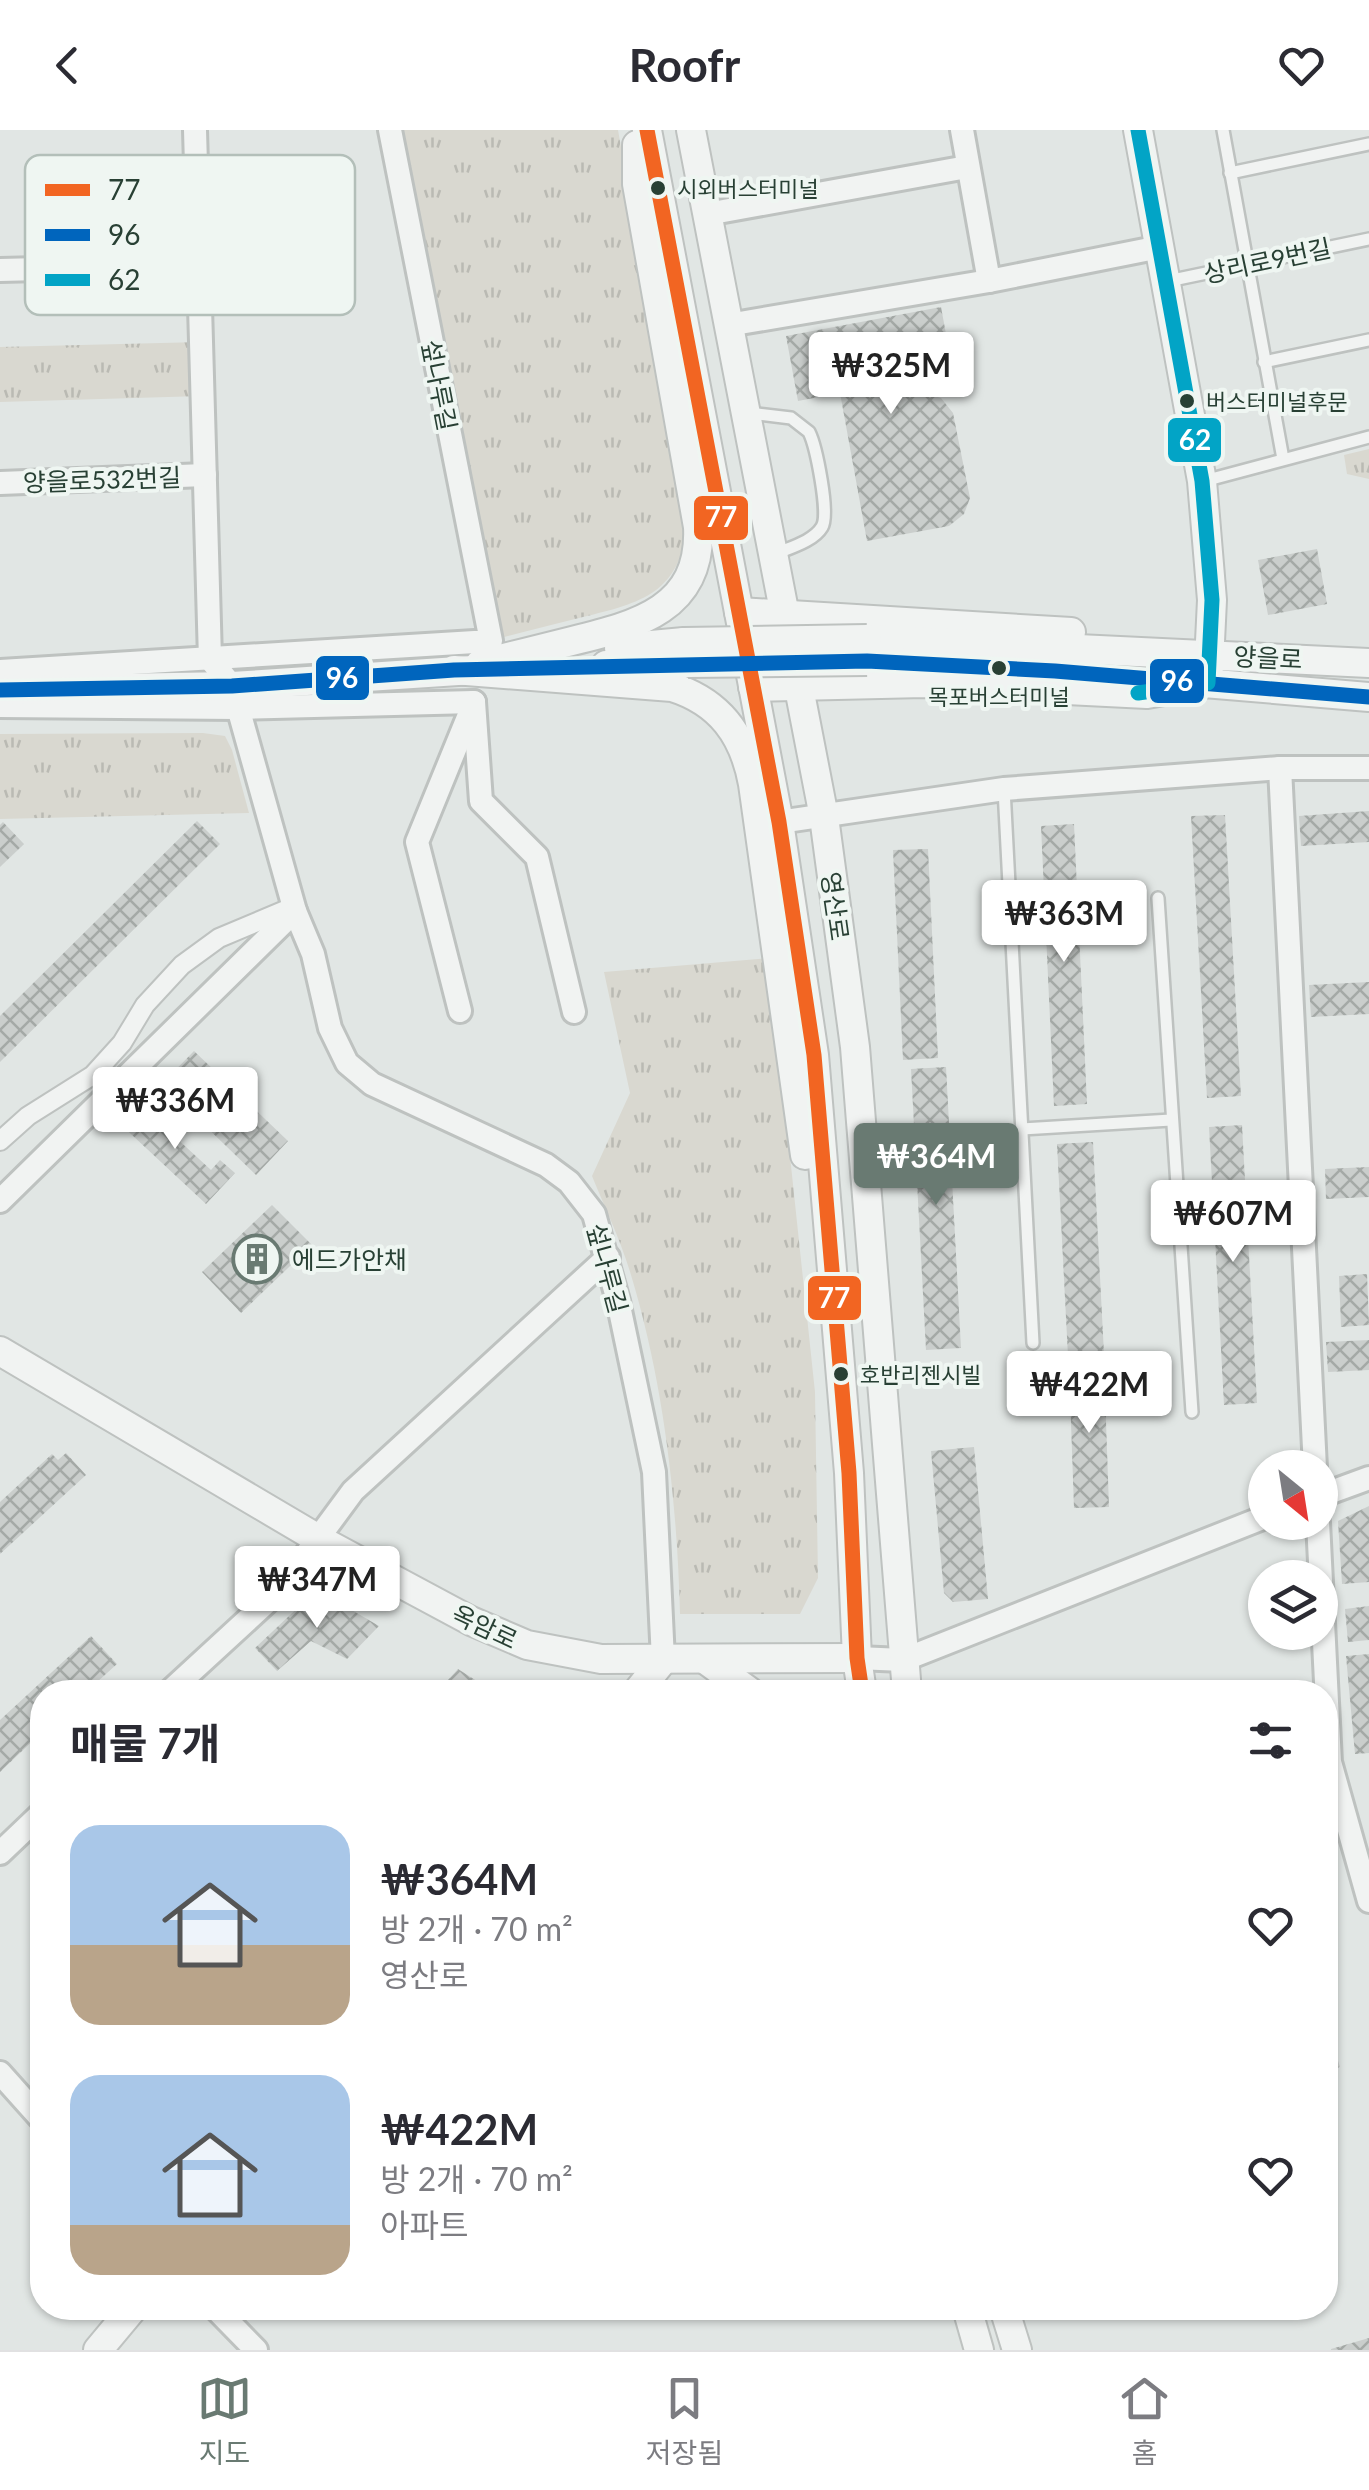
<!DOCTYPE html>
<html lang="ko">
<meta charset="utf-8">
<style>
body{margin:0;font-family:Lato,"Noto Sans KR",sans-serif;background:#f7f7f7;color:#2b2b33;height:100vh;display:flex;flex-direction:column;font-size:38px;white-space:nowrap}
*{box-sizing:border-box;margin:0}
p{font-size:32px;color:#7c7c81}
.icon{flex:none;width:55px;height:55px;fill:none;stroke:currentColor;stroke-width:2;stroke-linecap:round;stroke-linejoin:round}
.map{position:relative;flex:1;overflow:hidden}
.panel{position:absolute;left:30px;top:1550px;width:1308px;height:640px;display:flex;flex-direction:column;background:#fff;border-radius:40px;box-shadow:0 2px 8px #0004}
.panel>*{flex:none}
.needle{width:65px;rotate:150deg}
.fabs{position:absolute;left:1248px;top:1320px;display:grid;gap:20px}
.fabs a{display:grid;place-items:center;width:90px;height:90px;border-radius:50%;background:#fff;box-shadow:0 2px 8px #0004;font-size:50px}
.price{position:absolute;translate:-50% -85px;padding:0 22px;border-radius:10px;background:#fff;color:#222;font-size:32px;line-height:65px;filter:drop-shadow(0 2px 5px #0008)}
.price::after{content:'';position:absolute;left:50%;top:60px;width:30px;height:22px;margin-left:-15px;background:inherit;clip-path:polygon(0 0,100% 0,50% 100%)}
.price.on{background:#697a72;color:#fff}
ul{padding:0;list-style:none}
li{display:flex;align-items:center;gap:30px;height:250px;padding:0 40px}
li span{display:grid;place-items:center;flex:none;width:280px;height:200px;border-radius:30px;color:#555}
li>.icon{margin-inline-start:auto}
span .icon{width:120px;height:120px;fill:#fffc;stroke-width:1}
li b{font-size:42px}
h2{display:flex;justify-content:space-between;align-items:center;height:120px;padding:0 40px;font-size:42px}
header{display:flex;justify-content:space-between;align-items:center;height:130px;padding:0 40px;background:#fff;font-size:45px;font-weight:700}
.dock{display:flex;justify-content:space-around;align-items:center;height:140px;border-top:2px solid #e1e1e2;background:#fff;font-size:28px;color:#7c7c81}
.dock a{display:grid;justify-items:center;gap:5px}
.dock .on{color:#697a72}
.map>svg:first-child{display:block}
.grass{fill:url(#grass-tufts)}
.building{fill:url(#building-cross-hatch)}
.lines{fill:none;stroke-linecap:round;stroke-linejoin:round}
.service-casing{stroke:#bec2c0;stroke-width:16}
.pedestrian-casing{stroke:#bec2c0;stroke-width:22}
.minor-casing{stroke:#bec2c0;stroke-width:28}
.tertiary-casing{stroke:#bec2c0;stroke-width:32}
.service{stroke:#f1f3f2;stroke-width:11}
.pedestrian{stroke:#f1f3f2;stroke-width:18}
.minor{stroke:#f1f3f2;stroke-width:22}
.tertiary{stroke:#f1f3f2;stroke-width:28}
.tertiary-bridge-casing{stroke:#bec2c0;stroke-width:32;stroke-linecap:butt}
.tertiary-bridge{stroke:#f1f3f2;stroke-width:28}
.bus-1-casing{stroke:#eff6f2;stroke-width:22}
.bus-2-casing{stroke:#eff6f2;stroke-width:22}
.bus-3-casing{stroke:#eff6f2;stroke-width:22}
.bus-1{stroke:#f26522;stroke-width:15}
.bus-2{stroke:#0065bd;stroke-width:15}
.bus-3{stroke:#02a4c6;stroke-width:15}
.bus-dot{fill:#284034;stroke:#eff6f2;stroke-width:4}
.labels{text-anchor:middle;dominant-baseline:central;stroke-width:8;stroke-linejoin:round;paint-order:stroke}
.bus-label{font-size:22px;fill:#284034;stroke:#eff6f2;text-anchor:start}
.street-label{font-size:25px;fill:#284034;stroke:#eff6f2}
.poi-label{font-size:25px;fill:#284034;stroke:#eff6f2;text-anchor:start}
.key{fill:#eff6f2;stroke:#b3bfb9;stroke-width:2.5}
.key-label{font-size:28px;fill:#284034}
.line-badge{stroke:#eff6f2;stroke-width:4}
.badge-label{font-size:28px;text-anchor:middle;font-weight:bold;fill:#fff}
</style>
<header><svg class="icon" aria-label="back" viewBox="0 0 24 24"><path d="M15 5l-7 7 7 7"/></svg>Roofr<svg class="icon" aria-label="heart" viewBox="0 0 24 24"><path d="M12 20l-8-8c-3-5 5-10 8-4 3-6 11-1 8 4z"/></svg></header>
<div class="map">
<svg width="1369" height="2220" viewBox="0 0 1369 2220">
<defs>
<pattern id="grass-tufts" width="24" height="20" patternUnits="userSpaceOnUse" patternTransform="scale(2.5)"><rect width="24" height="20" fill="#d9d8d0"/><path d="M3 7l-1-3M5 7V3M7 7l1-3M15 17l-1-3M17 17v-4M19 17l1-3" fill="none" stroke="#babab3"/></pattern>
<pattern id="building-cross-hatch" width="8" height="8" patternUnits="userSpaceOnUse" patternTransform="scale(2.5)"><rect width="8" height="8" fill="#cacecc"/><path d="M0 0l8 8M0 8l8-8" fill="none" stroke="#a4a9a6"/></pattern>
</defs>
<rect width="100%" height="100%" fill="#e1e6e4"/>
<!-- grass -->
<g class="grass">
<path d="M403,0H618L687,394C681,463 641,473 583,487C555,494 527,501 500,508Z"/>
<path d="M201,212L202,266L0,272V217Z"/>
<path d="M1369,319V349L1347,344L1344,325Z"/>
<path d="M203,603L225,606L232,620L249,683L0,689V604Z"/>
<path d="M769,828L815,1262L818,1448L800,1484H680C677,1371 664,1254 631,1145C621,1111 605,1078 592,1046L630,963L604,842Z"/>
</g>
<!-- building -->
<g class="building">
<path d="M941,177L954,247L900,256L902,267L925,263L941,268L953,283L970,368L964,384L949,396L867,411L840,263L798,271L786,206Z"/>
<path d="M1317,419L1327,474L1268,485L1258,430Z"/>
<path d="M1369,681V712L1301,716L1299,686Z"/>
<path d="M1225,685L1241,966L1207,968L1191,686Z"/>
<path d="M197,691L220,714L0,932V886Z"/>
<path d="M3,692L24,714L0,737V695Z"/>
<path d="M1074,694L1087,974L1054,976L1041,696Z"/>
<path d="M928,719L938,928L903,930L893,720Z"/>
<path d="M1369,852V884L1311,887L1309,855Z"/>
<path d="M194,921L288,1011L256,1045L162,954Z"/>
<path d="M946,937L961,1218L926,1220L911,939Z"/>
<path d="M137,970L163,994L174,983L185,993L173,1005L211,1040L220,1030L235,1043L206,1074L117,991Z"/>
<path d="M1242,995L1257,1273L1224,1275L1209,997Z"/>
<path d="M1093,1012L1104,1224L1068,1226L1057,1014Z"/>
<path d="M1369,1037V1067L1326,1069L1325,1039Z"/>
<path d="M272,1075L312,1115L241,1183L202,1142Z"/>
<path d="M1367,1144L1369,1195L1341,1197L1339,1146Z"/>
<path d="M1369,1210V1240L1328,1242L1326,1212Z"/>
<path d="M1104,1235L1109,1377L1074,1378L1069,1236Z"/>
<path d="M974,1317L988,1469L953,1472L944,1463L931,1321Z"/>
<path d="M66,1323L86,1345L0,1424V1372L52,1324L58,1330Z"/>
<path d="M1369,1376V1452L1342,1454L1338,1391Z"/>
<path d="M326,1465L379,1496L347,1529L311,1511L277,1541L255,1518L306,1470Z"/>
<path d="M1369,1476V1510L1348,1512L1345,1479Z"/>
<path d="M91,1506L117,1534L86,1562H42V1602L0,1642V1590Z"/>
<path d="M1369,1524V1623L1355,1624L1346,1526Z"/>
<path d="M458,1539L494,1562H437Z"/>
<path d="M1325,1889L1340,1937L1325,1942Z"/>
<path d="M1369,2208V2220H1331V2219Z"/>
</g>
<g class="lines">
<!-- service casing -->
<g class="service-casing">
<g id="service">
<path d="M1223,0L1283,329"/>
<path d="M1230,43L1369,14"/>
<path d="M1168,151L1369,109"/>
<path d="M1264,232L1369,210"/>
<path d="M749,283L791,288L809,302C816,316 830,384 822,397C813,412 788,418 773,425"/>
<path d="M1204,351L1369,307"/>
<path d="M1004,659L1033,1213"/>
<path d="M1158,768L1192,1282"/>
<path d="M1022,999L1171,990"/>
</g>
</g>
<!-- pedestrian casing -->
<g class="pedestrian-casing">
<path id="pedestrian" d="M0,1011L28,986L93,945L122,913L145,875L182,835L219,808L295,776"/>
</g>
<!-- minor casing -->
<g class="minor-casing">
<g id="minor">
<path d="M195,0L210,529L232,556L295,781L313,824L330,898L347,933L372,954L546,1035L569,1052L594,1084L618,1171L654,1342L663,1530"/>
<path d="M962,0L989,151"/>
<path d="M707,84L967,37"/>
<path d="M0,140L199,135"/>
<path d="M728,195L989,151L1160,117"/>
<path d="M0,353L205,345"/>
<path d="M0,541L491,511L390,0"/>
<path d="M474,572L481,671L537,727L574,882"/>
<path d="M0,576L238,578L474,572"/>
<path d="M1280,638L1315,1338"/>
<path d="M779,692L1004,659L1280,638H1369"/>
<path d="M460,881L417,712L471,580"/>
<path d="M0,1071L295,781"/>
<path d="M1320,1366L1369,1348"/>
<path d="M1318,1392L1330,1632L1369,1771"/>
<path d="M857,1528L903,1530L1265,1387"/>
<path d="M169,1562L280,1460L353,1361L608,1127"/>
<path d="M0,1723L42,1683"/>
<path d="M0,1943L42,1990"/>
<path d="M215,2178L256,2220"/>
</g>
</g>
<!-- tertiary casing -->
<g class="tertiary-casing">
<g id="tertiary">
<path d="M647,0L779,692L814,925L849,1343L857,1528L862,1562"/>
<path d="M691,0L824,687L855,917L907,1562"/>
<path d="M739,482L1071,502"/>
<path d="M867,509L1369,533"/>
<path d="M619,518L684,512"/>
<path d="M867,531L960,536"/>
<path d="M480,534C511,526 541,519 572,511C637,495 702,479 698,397L637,54V15"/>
<path d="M606,535L688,533"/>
<path d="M454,540L672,557C720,572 744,605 753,654L805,1025"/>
<path d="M1192,552L1369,567"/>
<path d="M753,557L924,553L1147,564L1208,553L1212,470L1202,351L1138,0"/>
<path d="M0,560L232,556L473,540"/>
<path d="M0,1221L320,1410L471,1491L527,1515L601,1529L857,1528"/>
<path d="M706,1530L750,1562"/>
<path d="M637,1562L663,1530"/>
<path d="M967,2178L979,2220"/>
<path d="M1004,2178L1017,2220"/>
<path d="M98,2220L133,2178"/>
</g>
</g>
<!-- service -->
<use href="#service" class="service"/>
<!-- pedestrian -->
<use href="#pedestrian" class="pedestrian"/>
<!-- minor -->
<use href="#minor" class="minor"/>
<!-- tertiary -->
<use href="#tertiary" class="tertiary"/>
<!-- tertiary-bridge casing -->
<g class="tertiary-bridge-casing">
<g id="tertiary-bridge">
<path d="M684,512L867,509"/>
<path d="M688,533L867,531"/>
</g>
</g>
<!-- tertiary-bridge -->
<use href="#tertiary-bridge" class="tertiary-bridge"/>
<!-- bus-1 casing -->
<g class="bus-1-casing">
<path id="bus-1" d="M647,0L779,692L814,925L849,1343L857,1528L862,1562"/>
</g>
<!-- bus-2 casing -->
<g class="bus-2-casing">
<path id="bus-2" d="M0,560L232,556L454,540L867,531L1055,541L1369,567"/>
</g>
<!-- bus-3 casing -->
<g class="bus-3-casing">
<path id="bus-3" d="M1138,563L1208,553L1212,470L1202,351L1138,0"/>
</g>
<!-- bus-1 -->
<use href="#bus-1" class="bus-1"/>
<!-- bus-2 -->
<use href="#bus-2" class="bus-2"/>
<!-- bus-3 -->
<use href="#bus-3" class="bus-3"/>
</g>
<!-- icons -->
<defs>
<g id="building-ring" transform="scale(2.5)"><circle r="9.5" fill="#eff6f2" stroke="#697a72" stroke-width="1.5"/><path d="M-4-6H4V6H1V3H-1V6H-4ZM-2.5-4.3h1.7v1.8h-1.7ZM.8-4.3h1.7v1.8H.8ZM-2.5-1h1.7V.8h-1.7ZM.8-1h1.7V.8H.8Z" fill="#697a72"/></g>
</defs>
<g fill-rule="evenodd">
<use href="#building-ring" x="257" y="1129"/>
</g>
<!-- markers -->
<g class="bus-dot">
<circle cx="658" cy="58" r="9"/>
<circle cx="1187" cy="271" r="9"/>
<circle cx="999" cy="538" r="9"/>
<circle cx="841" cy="1244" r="9"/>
</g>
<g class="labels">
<!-- bus labels -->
<g class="bus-label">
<text x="677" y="58">시외버스터미널</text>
<text x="1206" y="271">버스터미널후문</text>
<text x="999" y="566" text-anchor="middle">목포버스터미널</text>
<text x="860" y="1244">호반리젠시빌</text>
</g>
<!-- street labels -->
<g class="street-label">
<text transform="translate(1267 130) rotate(-12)">상리로9번길</text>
<text transform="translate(440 255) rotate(79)">섶나루길</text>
<text transform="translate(102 349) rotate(-2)">양을로532번길</text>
<text transform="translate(1268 527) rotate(3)">양을로</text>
<text transform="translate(836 776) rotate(82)">영산로</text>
<text transform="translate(608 1138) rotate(75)">섶나루길</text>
<text transform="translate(485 1496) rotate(25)">옥암로</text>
</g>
<!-- poi labels -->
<g class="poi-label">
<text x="292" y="1129">에드가안채</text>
</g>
</g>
<!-- legend -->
<rect x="25" y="25" width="330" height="160" rx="15" class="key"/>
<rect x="45" y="54" width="45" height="12" fill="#f26522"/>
<rect x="45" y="99" width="45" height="12" fill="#0065bd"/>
<rect x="45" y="144" width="45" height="12" fill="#02a4c6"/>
<g class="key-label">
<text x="108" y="70">77</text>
<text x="108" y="115">96</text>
<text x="108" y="160">62</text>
</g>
<g class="line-badge">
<rect x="1166" y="286" width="57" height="48" rx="10" fill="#02a4c6"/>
<rect x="692" y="364" width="58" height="48" rx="10" fill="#f26522"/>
<rect x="314" y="524" width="57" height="48" rx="10" fill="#0065bd"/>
<rect x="1148" y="527" width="58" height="48" rx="10" fill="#0065bd"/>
<rect x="806" y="1144" width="57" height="48" rx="10" fill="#f26522"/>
</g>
<g class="badge-label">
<text x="1195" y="320">62</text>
<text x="721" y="397">77</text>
<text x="342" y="558">96</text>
<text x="1177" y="561">96</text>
<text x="834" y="1178">77</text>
</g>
</svg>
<div class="fabs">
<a><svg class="needle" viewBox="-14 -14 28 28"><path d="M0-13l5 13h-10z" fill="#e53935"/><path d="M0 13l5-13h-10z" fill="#7c7c81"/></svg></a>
<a><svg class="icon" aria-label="layers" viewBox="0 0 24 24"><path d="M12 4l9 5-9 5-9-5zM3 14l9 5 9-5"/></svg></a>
</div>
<b class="price" style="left:891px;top:287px">₩325M</b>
<b class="price" style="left:1064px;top:835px">₩363M</b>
<b class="price" style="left:175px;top:1022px">₩336M</b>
<b class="price on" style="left:936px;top:1078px">₩364M</b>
<b class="price" style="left:1233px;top:1135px">₩607M</b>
<b class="price" style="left:1089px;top:1306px">₩422M</b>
<b class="price" style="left:317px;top:1501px">₩347M</b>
<section class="panel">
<h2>매물 7개<svg class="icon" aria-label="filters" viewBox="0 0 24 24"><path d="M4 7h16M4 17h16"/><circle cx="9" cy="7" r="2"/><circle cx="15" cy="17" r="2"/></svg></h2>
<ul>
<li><span style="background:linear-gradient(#a9c7e8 60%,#b9a48a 0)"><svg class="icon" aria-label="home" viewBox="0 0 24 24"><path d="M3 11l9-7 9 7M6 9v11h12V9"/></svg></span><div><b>₩364M</b><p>방 2개 · 70 m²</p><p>영산로</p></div><svg class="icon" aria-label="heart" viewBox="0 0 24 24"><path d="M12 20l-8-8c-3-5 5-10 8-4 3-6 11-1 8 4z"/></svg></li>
<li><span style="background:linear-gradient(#a9c7e8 75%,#b9a48a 0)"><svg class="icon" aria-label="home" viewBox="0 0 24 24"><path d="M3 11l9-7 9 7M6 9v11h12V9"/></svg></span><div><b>₩422M</b><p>방 2개 · 70 m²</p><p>아파트</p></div><svg class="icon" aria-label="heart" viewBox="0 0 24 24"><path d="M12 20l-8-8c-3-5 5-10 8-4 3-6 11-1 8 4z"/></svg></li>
</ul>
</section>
</div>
<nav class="dock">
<a class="on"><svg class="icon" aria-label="map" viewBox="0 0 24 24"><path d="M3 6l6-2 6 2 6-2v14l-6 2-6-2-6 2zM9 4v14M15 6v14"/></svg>지도</a>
<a><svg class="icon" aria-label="saved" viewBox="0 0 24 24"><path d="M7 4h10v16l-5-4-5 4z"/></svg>저장됨</a>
<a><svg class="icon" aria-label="home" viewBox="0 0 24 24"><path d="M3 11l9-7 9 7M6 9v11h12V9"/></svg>홈</a>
</nav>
